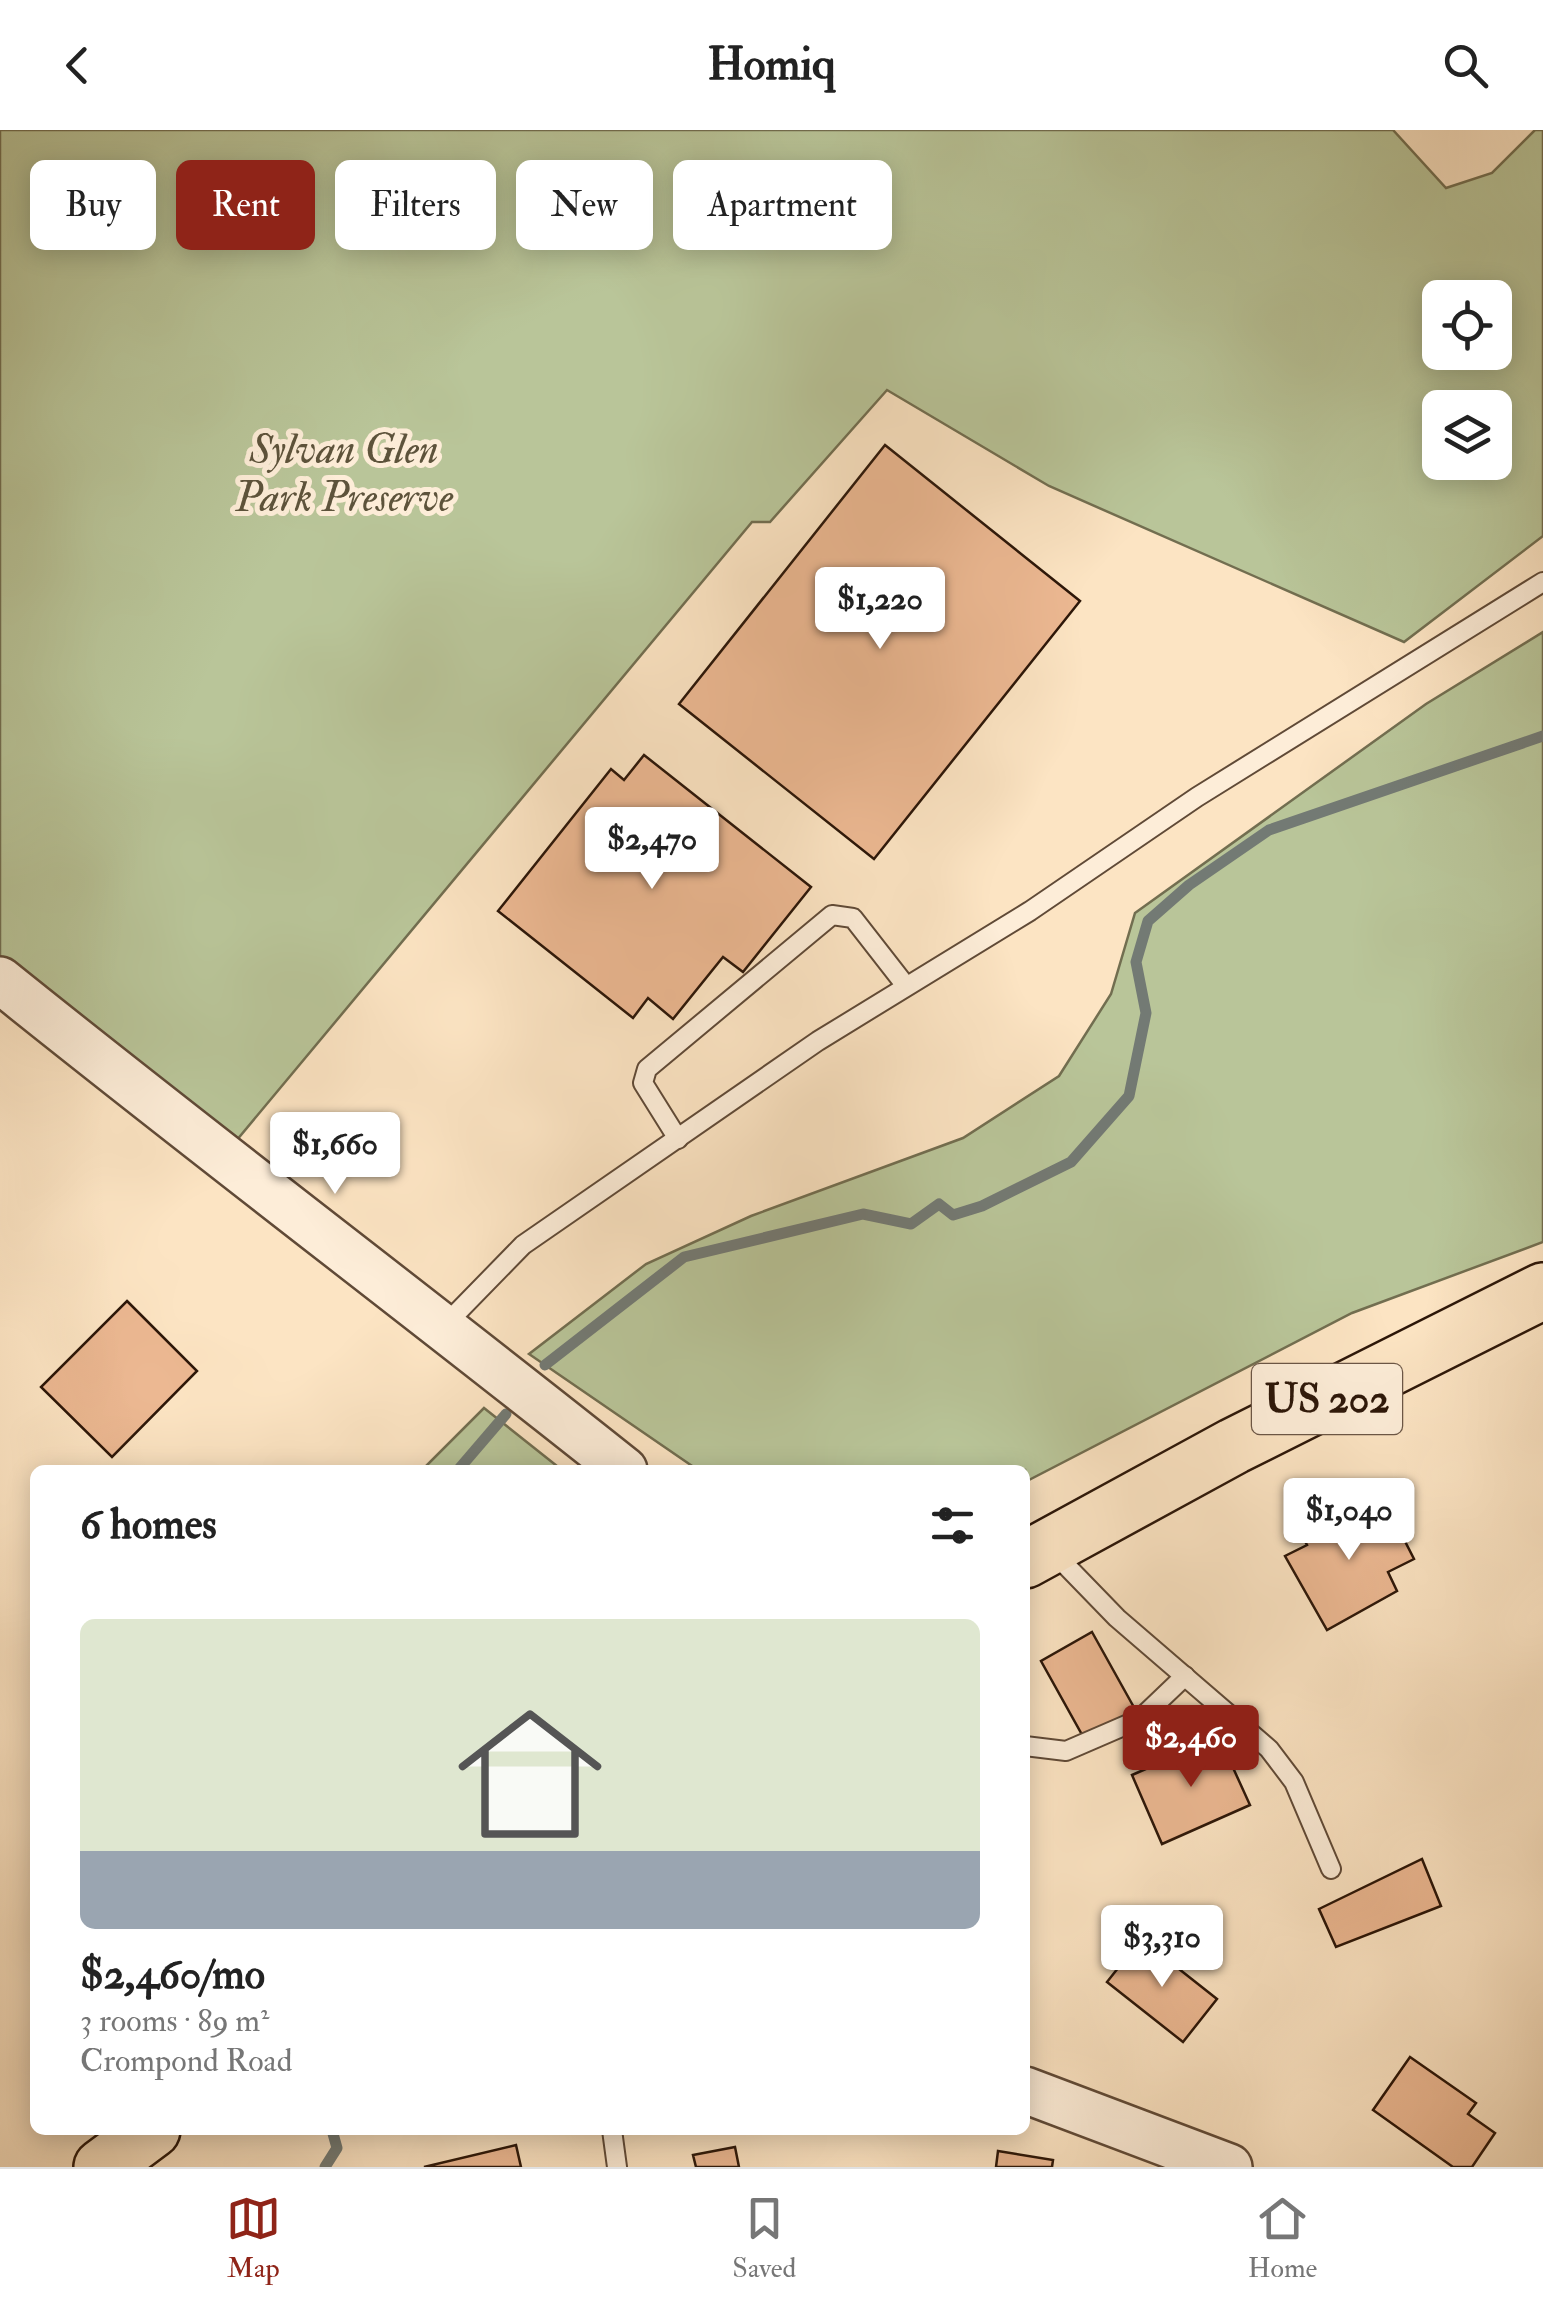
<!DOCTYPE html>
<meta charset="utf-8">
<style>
body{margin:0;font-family:"IM FELL Double Pica",serif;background:#f6f6f6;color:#222;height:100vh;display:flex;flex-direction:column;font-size:38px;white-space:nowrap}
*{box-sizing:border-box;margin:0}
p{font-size:32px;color:#767676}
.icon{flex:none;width:55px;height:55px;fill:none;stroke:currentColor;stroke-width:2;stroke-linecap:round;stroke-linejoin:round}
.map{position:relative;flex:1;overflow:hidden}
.panel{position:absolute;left:30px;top:1335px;width:1000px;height:670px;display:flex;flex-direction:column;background:#fff;border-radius:15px;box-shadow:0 5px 25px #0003}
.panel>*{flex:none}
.banner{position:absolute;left:30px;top:30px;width:1000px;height:90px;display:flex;gap:20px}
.controls{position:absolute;left:1422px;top:150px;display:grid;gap:20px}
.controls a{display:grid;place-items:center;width:90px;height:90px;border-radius:15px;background:#fff;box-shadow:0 5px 25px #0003;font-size:50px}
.price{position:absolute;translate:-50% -85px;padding:0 22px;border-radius:10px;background:#fff;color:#222;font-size:32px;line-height:65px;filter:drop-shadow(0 2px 5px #0008)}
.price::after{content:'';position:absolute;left:50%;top:60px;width:30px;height:22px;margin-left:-15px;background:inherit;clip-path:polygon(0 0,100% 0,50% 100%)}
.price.selected{background:#8f2418;color:#fff}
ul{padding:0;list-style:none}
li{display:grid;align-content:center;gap:20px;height:530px;padding:0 50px}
li span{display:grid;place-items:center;height:310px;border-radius:15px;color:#555}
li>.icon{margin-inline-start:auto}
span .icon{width:180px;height:180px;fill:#fffc;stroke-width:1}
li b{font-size:42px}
h2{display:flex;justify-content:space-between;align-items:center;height:120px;padding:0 50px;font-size:42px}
.tag{padding:0 35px;border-radius:15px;background:#fff;box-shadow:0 5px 25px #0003;font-size:35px;line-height:90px}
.tag.selected{background:#8f2418;color:#fff}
header{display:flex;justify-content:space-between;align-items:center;height:130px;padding:0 50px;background:#fff;font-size:45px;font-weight:800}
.menu{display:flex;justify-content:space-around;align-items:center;height:140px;border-top:2px solid #e0e0e0;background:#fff;font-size:28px;color:#767676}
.menu a{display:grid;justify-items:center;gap:5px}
.menu .selected{color:#8f2418}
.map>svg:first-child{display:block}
.green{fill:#b9c599;stroke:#726e50;stroke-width:2.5;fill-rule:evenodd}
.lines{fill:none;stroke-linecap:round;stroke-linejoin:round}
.stream{stroke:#737a74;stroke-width:11}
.building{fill:#ecb892;stroke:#2c1608;stroke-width:2.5}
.service-casing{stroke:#604a37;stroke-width:22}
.tertiary-casing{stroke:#604a37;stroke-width:50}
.trunk-casing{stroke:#2c1608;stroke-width:60}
.service{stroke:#fdedd8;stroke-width:18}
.tertiary{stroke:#fdedd8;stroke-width:45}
.trunk{stroke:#fce4c3;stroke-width:55}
.labels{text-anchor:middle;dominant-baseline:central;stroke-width:10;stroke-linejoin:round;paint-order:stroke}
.shield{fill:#fdedd8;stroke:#6b5646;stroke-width:2.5}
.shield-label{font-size:40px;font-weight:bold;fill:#2c1608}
.park-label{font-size:42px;font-style:italic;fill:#5d533b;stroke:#fdedd8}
</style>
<header><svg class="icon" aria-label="back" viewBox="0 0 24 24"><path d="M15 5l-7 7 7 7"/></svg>Homiq<svg class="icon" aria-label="search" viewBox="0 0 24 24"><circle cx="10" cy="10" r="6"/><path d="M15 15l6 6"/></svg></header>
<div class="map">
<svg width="1543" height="2037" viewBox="0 0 1543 2037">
<rect width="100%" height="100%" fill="#fce4c3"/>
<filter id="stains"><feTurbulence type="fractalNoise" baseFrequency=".002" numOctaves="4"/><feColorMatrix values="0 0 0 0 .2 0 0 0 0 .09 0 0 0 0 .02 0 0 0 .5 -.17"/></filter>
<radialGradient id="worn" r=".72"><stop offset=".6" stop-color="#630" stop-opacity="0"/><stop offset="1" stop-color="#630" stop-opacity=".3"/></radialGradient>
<!-- green -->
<g class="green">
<path d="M0,0H1393L1446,58L1492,43L1535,0H1543V406L1404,512L1049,356L887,260L770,392H752L226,1023L0,845ZM1440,168H1495V222H1440ZM1440,278H1495V332H1440Z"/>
<path d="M1543,502V1112L1352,1183L1025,1352V1340H698L529,1224L646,1134L751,1086L963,1008L1059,946L1111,864L1135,783L1426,574Z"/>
<path d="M484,1278L562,1340H422Z"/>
</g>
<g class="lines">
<!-- stream -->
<g class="stream">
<path d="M545,1235L684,1127L863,1084L911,1094L939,1074L953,1085L982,1076L1071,1032L1129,966L1146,883L1136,832L1148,791L1189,755L1269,700L1543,606"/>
<path d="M458,1340L506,1284"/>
<path d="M325,2037L337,2018L332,2000"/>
</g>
</g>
<!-- building -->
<g class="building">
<path d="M885,315L1080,471L874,729L679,574Z"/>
<path d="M644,625L811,757L743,842L723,827L673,889L648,868L633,888L498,781L611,639L624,650Z"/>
<path d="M127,1171L197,1241L112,1327L41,1257Z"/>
<path d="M1386,1374L1414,1429L1388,1442L1397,1461L1327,1500L1285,1426L1307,1415L1300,1402L1349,1377L1355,1389Z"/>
<path d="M1092,1502L1136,1581L1085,1610L1041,1531Z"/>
<path d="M1219,1607L1250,1675L1162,1714L1132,1645Z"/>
<path d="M1422,1729L1441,1776L1336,1817L1319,1779Z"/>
<path d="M1141,1809L1217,1869L1183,1912L1107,1852Z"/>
<path d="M1410,1927L1476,1973L1468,1984L1495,2003L1472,2037H1453L1373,1980Z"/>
<path d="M516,2015L521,2037H424Z"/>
<path d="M735,2017L739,2037H696L693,2025Z"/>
<path d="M998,2021L1053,2030L1052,2037H996Z"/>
</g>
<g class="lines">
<!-- service casing -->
<g class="service-casing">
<g id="service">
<path d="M678,1009L643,953L647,939L832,785L853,788L906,856"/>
<path d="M444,1196L523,1115L818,911L1030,781L1197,667L1543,452"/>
<path d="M1052,1421L1117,1488L1269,1619L1294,1652L1331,1739"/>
<path d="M1025,1616L1066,1621L1140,1589L1185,1546"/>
<path d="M612,2000L617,2037"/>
</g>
</g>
<!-- tertiary casing -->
<g class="tertiary-casing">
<g id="tertiary">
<path d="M0,850C206,1016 417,1175 624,1340"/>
<path d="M1025,1960L1229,2037"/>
</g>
</g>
<!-- trunk casing -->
<g class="trunk-casing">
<g id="trunk">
<path d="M1025,1430L1234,1316L1543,1161"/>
<path d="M102,2037L152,2000"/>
</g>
</g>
<!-- service -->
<use href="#service" class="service"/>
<!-- tertiary -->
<use href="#tertiary" class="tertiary"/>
<!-- trunk -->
<use href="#trunk" class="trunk"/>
</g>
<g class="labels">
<!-- shield labels -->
<rect class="shield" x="1252" y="1234" width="150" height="70" rx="8"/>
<g class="shield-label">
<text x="1327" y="1269">US 202</text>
</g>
<!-- park labels -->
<g class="park-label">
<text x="344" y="320">Sylvan Glen<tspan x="344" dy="48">Park Preserve</tspan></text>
</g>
</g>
<rect width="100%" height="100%" filter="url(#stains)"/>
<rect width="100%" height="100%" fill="url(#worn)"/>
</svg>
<div class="controls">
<a><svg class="icon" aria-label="locate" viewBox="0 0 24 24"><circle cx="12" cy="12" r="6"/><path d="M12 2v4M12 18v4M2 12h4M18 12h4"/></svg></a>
<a><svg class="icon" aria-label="layers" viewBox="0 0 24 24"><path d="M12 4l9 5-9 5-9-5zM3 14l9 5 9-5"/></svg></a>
</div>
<b class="price" style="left:880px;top:522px">$1,220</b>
<b class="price" style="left:652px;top:762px">$2,470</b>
<b class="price" style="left:335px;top:1067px">$1,660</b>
<b class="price" style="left:1349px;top:1433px">$1,040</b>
<b class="price selected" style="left:1191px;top:1660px">$2,460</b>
<b class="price" style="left:1162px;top:1860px">$3,310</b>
<div class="banner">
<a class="tag">Buy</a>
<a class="tag selected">Rent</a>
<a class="tag">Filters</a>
<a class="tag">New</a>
<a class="tag">Apartment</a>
</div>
<section class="panel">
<h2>6 homes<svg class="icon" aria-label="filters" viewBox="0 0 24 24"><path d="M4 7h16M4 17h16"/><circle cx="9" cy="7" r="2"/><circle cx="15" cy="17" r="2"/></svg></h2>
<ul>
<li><span style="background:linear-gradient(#dfe7d0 75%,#9aa5b1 0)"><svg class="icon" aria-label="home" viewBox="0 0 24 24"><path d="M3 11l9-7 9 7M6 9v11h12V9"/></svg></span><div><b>$2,460/mo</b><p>3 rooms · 89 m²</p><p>Crompond Road</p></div></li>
</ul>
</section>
</div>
<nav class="menu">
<a class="selected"><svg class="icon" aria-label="map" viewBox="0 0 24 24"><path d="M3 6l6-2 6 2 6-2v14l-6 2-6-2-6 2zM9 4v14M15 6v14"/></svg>Map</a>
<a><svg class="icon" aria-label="saved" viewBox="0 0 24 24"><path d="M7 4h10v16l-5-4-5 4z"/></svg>Saved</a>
<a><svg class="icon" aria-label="home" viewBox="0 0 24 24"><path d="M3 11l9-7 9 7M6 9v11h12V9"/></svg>Home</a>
</nav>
